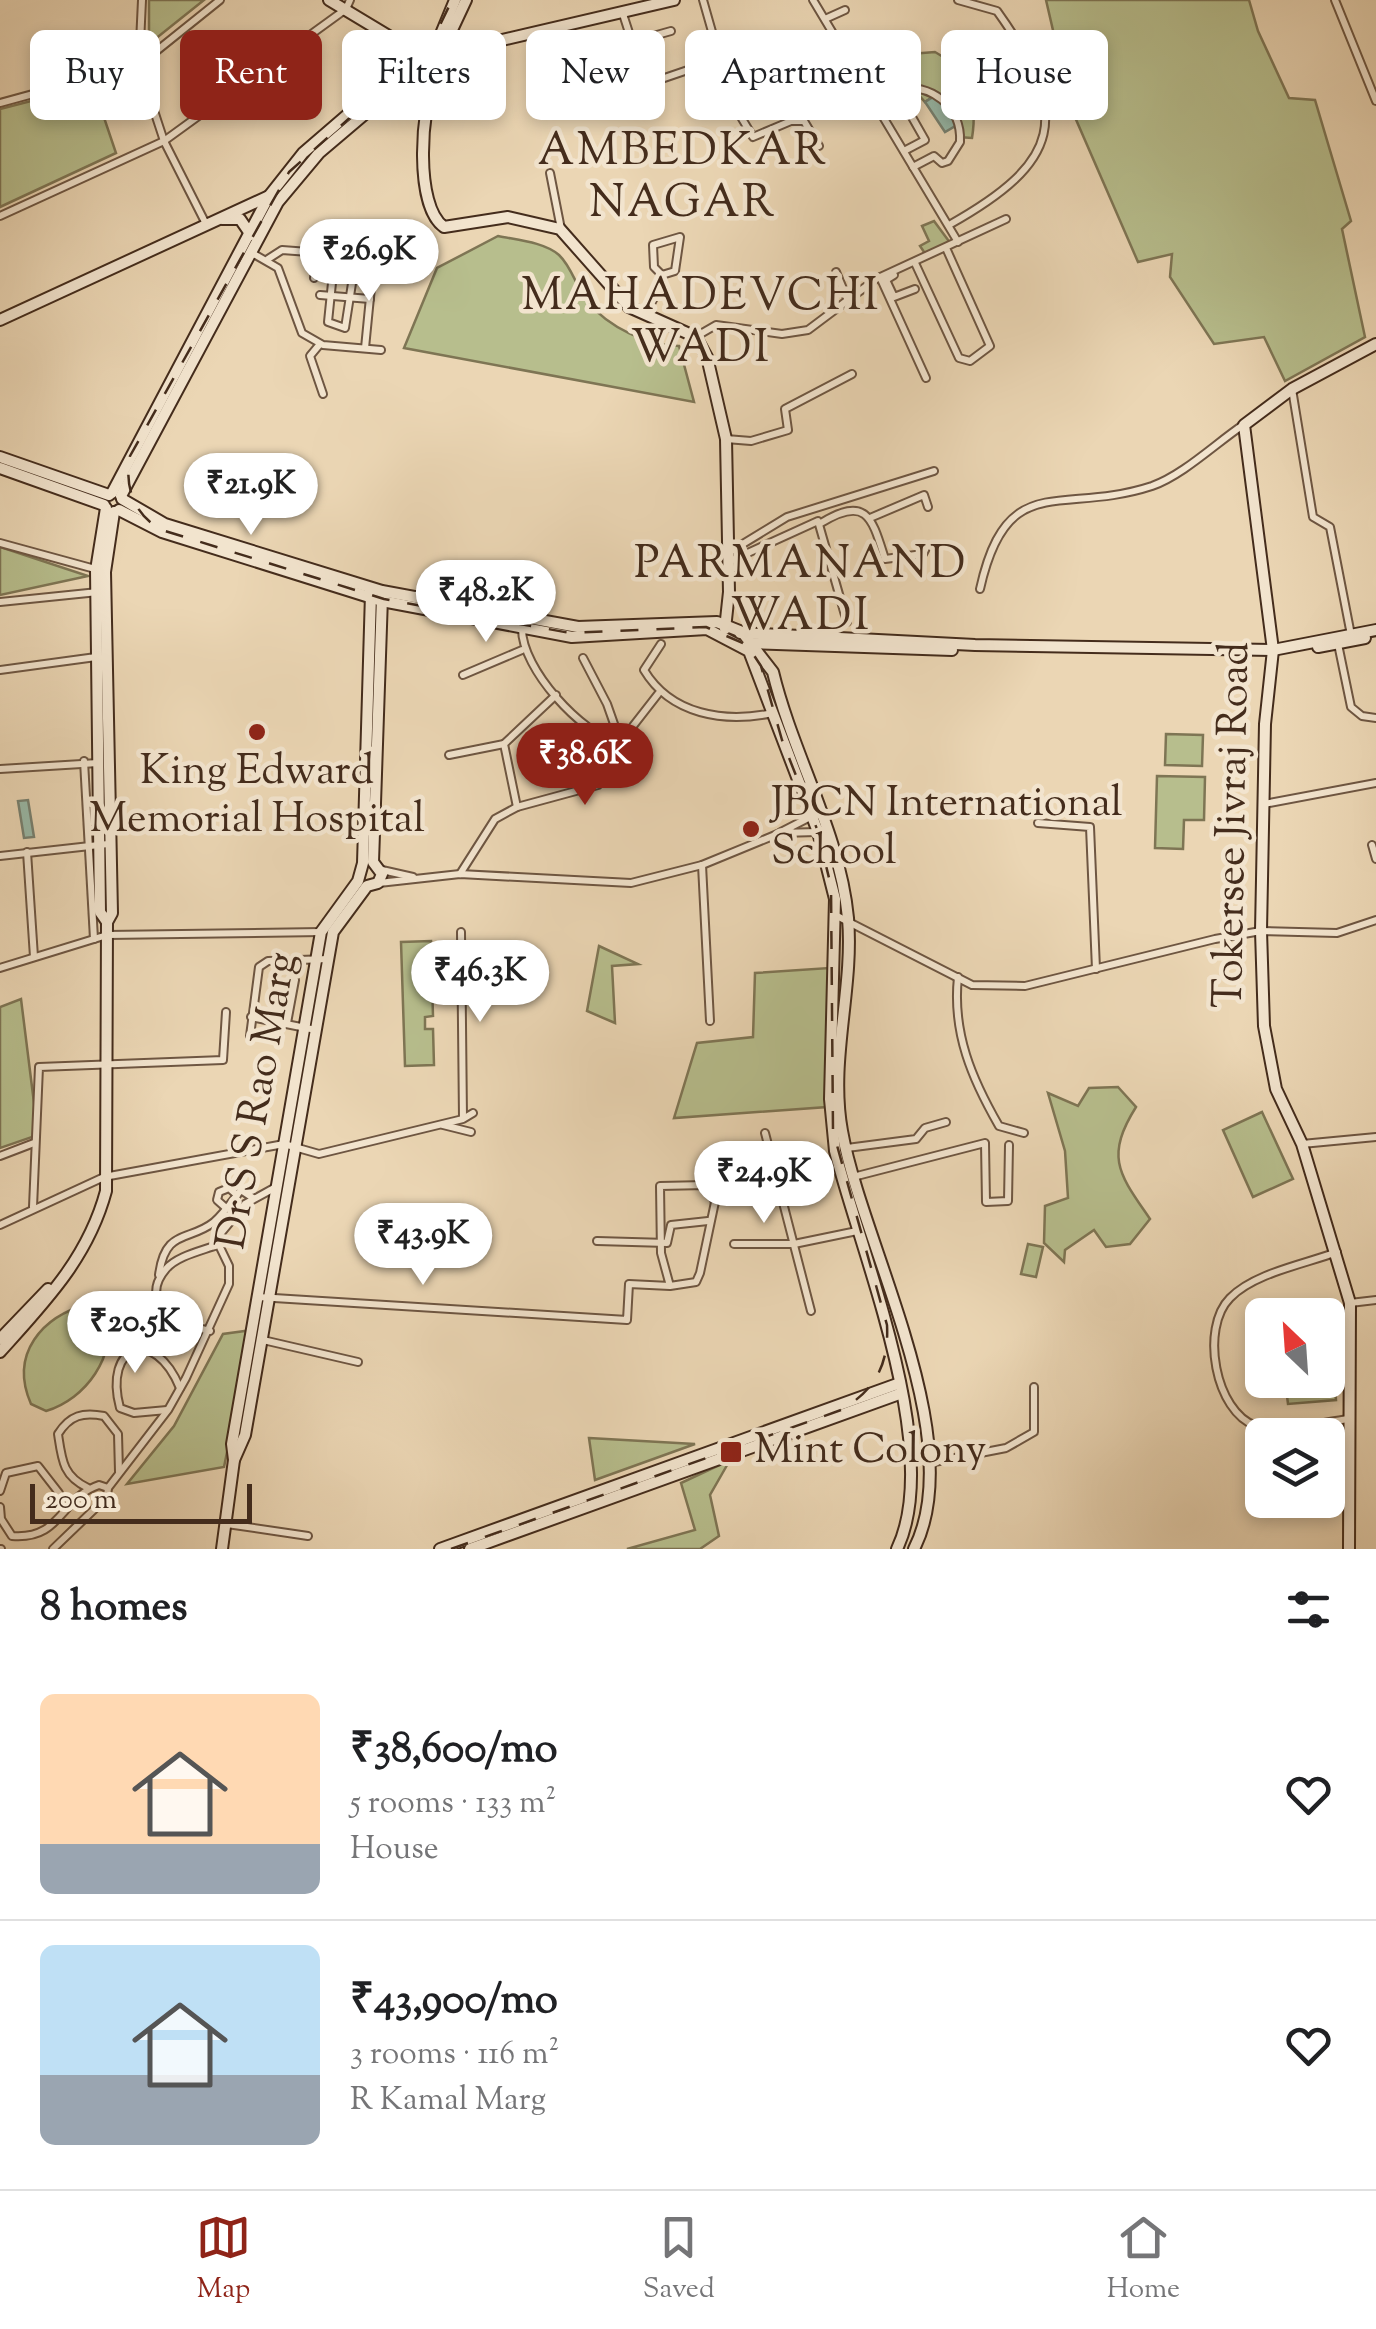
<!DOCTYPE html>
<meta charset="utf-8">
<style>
body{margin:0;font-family:"Sorts Mill Goudy",serif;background:#f2f2f2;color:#202124;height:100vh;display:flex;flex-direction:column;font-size:38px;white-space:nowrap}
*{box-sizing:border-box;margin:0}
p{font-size:32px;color:#757577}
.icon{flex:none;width:55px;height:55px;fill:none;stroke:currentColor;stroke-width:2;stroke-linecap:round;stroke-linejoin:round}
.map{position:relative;height:1549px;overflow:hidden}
.side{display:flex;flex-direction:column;background:#fff;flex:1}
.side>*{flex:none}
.banner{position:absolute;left:30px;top:30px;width:1318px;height:90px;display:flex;gap:20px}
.needle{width:65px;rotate:335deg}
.fabs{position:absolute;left:1245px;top:1298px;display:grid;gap:20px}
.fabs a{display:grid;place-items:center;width:100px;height:100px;border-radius:15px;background:#fff;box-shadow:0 5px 15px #0003;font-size:50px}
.scale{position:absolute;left:30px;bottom:25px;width:222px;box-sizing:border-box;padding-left:10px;border:5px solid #442c1c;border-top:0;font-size:28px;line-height:35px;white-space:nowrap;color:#442c1c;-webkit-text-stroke:8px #f2e4ce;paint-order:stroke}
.price{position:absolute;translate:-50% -85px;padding:0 22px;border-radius:35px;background:#fff;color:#222;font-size:32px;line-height:65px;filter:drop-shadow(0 2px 5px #0008)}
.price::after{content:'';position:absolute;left:50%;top:60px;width:30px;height:22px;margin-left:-15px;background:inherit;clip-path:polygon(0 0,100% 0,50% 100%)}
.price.selected{background:#8f2418;color:#fff}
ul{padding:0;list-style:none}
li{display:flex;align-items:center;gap:30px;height:250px;padding:0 40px}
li+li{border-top:2px solid #e0e0e0}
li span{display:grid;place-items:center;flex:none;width:280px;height:200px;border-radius:15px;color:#555}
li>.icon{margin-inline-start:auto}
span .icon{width:120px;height:120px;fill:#fffc;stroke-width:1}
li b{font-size:42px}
h2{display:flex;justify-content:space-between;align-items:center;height:120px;padding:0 40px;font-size:42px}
.pill{padding:0 35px;border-radius:15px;background:#fff;box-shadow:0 5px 15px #0003;font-size:35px;line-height:90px}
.pill.selected{background:#8f2418;color:#fff}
.tabs{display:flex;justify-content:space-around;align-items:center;height:140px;border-top:2px solid #e0e0e0;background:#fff;font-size:28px;color:#757577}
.tabs a{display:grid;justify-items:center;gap:5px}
.tabs .selected{color:#8f2418}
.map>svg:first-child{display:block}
.green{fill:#b7be8d;stroke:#7e7554;stroke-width:2.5}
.water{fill:#99baa9;stroke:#778171;stroke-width:2.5}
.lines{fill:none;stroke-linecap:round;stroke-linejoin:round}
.street-tunnel{stroke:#cab496;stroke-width:6;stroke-dasharray:6 3;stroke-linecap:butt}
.street-casing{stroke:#6e5642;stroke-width:10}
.secondary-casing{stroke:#442c1c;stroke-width:14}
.street{stroke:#f2e4ce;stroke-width:6}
.secondary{stroke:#f2e4ce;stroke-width:10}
.rail{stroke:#442c1c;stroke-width:2.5;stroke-dasharray:18 18;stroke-linecap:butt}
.poi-dot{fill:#8f2418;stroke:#f2e4ce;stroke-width:4}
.labels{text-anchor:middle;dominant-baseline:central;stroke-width:9;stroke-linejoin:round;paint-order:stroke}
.poi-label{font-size:42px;fill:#442c1c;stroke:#f2e4ce;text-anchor:start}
.street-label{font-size:42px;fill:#442c1c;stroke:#f2e4ce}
.neighbourhood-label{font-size:45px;letter-spacing:2.5px;fill:#442c1c;stroke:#f2e4ce}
</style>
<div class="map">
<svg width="1376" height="1549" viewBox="0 0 1376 1549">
<rect width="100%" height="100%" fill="#ebd6b4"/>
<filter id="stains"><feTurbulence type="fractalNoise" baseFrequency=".002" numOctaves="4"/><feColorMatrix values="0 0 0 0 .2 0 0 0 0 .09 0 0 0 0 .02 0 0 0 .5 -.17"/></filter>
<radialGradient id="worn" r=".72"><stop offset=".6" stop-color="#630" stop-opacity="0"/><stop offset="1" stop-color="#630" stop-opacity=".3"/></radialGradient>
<!-- green -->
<g class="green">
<path d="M149,0H204L149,44Z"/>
<path d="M1046,0H1249L1258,31L1289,98L1315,100L1351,221L1342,229L1365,337L1285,381L1264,337L1214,344L1170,277L1172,254L1138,262L1071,108Z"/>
<path d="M935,52C969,71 978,100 972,138L958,137L957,125L937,94L925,102L908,83L910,54Z"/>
<path d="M93,85L116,153L0,207V109Z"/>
<path d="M934,221L951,244L926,255L920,246L929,241L922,226Z"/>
<path d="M498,236C517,240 544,242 559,255C572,267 577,289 588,302C608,327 648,346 679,346L694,402L404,348L437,268Z"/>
<path d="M0,547L88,576L0,595Z"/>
<path d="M1166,734L1203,735L1202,766L1165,765Z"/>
<path d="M1157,776L1205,777L1204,820H1184L1183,849L1155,848Z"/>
<path d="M431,941V968L424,969V981H432L433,1016L425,1017V1029H433L434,1065L405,1066L401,942Z"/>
<path d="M599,946L638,964L612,966L615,1023L587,1011Z"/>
<path d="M829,968L827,1107L674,1118L697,1043L753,1037L755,973Z"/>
<path d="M21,999L38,1135L0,1148V1007Z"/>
<path d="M1118,1087L1136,1107C1104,1158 1120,1175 1150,1219L1130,1244L1106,1247L1094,1230L1065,1250L1064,1262L1044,1243L1045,1206L1068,1198L1065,1151L1048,1093L1078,1106L1089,1088Z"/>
<path d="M1262,1112L1293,1179L1253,1197L1223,1130Z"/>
<path d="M1028,1244L1043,1247L1036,1277L1021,1274Z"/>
<path d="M89,1304L106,1314C117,1356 86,1399 46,1411L31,1404C9,1354 42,1316 89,1304Z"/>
<path d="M252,1330L224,1467L127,1484L174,1426L223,1334Z"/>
<path d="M1328,1368L1334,1372L1336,1400L1288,1404L1285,1380H1328Z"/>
<path d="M589,1438L695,1444L595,1480Z"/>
<path d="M730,1460L710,1495L719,1536L700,1549H627L695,1530L681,1483Z"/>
</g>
<!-- water -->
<g class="water">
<path d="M938,94L957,125L945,132L925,102Z"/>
<path d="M28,800L34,837L24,838L18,801Z"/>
</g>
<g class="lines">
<!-- street-tunnel -->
<path class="street-tunnel" d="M655,296L662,275"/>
<!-- street casing -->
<g class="street-casing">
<g id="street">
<path d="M142,0L139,65L164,141L206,224"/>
<path d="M703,0L732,102L753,137L791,121H804L819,146"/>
<path d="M813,0L958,242"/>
<path d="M1335,0L1376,101"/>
<path d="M622,11L632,42L671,31"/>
<path d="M825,19L845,10"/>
<path d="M597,101L720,59"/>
<path d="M0,103L139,65L220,0"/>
<path d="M904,151L925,140L896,89C931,82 962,107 960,142L948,161L942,163L934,156L913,167"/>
<path d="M550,173L561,229"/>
<path d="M0,216L164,141L346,9L350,0"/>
<path d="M949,225C1061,162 1073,117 997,11L958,0"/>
<path d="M680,237L675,271L662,275L654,267L653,245Z"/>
<path d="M252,253L278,268L302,333L323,345L381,350"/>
<path d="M268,259L282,250L429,261"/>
<path d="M915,263L959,358L970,361L990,346L946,248"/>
<path d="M836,272L849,303"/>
<path d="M333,273L353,277L345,328L328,322Z"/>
<path d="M894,275L886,280L894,297L915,289"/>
<path d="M880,277L926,378"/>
<path d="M314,278L317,253"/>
<path d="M320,295L370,299"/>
<path d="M645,315L655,296"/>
<path d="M697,336L716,325L782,334L808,330L876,279L1006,219"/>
<path d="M320,344L310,356L323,394"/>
<path d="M365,348L374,257"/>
<path d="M1292,389L1313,517L1330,527L1351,635"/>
<path d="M726,439L751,441L788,430L785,409L852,374"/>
<path d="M870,518L924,495L928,507"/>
<path d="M821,523C867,495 872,518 885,559L923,554L926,548"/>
<path d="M0,543L95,569"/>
<path d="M728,553L787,517L934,471"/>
<path d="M728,562L818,521L847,622"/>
<path d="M980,589C1007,468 1061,516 1152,486C1183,475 1215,444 1243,425"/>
<path d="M0,602L98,592"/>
<path d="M522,629C522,669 581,733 619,744"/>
<path d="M661,644L644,670C671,715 724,723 773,713"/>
<path d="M1338,644L1351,707L1362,716L1376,718"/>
<path d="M583,658L607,704L620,741"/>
<path d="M0,670L96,657"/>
<path d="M463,675L522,650"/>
<path d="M449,755L504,744"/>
<path d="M84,761L94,939"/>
<path d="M0,769L98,763"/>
<path d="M1264,804L1376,783"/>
<path d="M517,807L504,744L556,695"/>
<path d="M1038,823L1090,827L1096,969"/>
<path d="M781,832L814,815"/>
<path d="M1372,845L1376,859"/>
<path d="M27,852L34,957"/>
<path d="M0,856L108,844"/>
<path d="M702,865L710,1021"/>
<path d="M382,870L413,877"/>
<path d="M460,874L495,819L517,807L598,785L613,764L619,744L658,694"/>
<path d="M379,883L460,874L631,883L702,865L780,833L817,832"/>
<path d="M837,916L972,985L1025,986L1215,939L1261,931L1337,933L1376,920"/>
<path d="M461,932L463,1118"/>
<path d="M0,968L107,935L322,932"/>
<path d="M958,977C952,1033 972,1079 999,1126L1024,1133"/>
<path d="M251,1017L316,1030"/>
<path d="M287,1023L295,980"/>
<path d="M250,1036L259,967L268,961L329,959"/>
<path d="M443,1125L471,1132"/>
<path d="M765,1133L811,1311"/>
<path d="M1302,1144L1376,1137"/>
<path d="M847,1148L916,1139L925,1128L946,1122"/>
<path d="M0,1156L34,1143"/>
<path d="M730,1176L738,1192L777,1181"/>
<path d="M853,1177L985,1143L986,1202L1008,1201L1009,1145"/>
<path d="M782,1199L825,1186"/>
<path d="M33,1207L39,1067L223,1060L226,1012"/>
<path d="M226,1208L217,1200L219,1192L229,1188L237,1195"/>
<path d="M0,1225L104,1177L284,1144L319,1154L463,1119L473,1113"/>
<path d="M597,1241L667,1243L671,1225L708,1221"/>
<path d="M734,1244H794L857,1231"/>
<path d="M1337,1252C1305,1264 1254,1273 1230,1298C1200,1328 1215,1412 1256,1426C1282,1434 1322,1422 1349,1419"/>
<path d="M159,1275C165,1228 189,1242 214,1222C224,1213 233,1200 241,1190L253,1198"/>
<path d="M258,1297L627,1320L629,1284L670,1286L661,1253L660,1186L706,1185L715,1202L700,1273L696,1282L670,1286"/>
<path d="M1350,1303L1376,1300"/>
<path d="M210,1331C182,1326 136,1304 166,1269C177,1256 201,1251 217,1245"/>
<path d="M263,1340L358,1362"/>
<path d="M167,1410L134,1413L120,1408C103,1345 154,1325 180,1388"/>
<path d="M929,1463L1006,1448L1034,1432V1387"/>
<path d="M88,1488C63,1476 62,1461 58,1434C70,1415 83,1412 104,1416L118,1434L119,1472"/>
<path d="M0,1491L6,1473L38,1466L59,1493L63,1512"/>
<path d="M0,1507L1,1519L12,1536C62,1540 60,1498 99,1485L108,1488"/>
<path d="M227,1524L308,1536"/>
<path d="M0,1549H1"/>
<path d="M53,1549L107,1497L108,1488L168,1410L186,1378L229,1284V1266L216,1239L245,1204L276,1187"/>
</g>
</g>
<!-- secondary casing -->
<g class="secondary-casing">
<g id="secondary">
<path d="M329,0L422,56"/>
<path d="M456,36L485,44L674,0"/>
<path d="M460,38C452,50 441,63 435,77C421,108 414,206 444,227L508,217L560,229L629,307L696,337L707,357L726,439L729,592L725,629"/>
<path d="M222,219H240L251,235"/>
<path d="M0,320L269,196L303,153L441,34L455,0"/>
<path d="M0,457L109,495"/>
<path d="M0,468L104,505"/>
<path d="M112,493L269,196"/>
<path d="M121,496L278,202L319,153L444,47L466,0"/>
<path d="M122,499L165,524L382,591L578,627L717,622L742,632L773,672C793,755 840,833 848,918C854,989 829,1060 842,1131C862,1244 970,1439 914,1549"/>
<path d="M106,508L96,570L100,912L107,922"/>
<path d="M119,510L162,532L382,601L572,637L707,629L749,651L818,832L835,899L830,1099L835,1151C861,1254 944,1451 897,1549"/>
<path d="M740,633L975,645L1273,650L1376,630"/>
<path d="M749,643L952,650"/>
<path d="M1318,647L1365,638"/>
<path d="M0,1339L48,1289"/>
<path d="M0,1352C45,1302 88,1258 106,1191L107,922L112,913L105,572L114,512"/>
<path d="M234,1460L232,1444L321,932L358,881L363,863L371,594"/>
<path d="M222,1549L234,1460L245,1435L333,932L367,886L378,883L382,874L373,862L382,597"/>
<path d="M440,1549L900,1383"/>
<path d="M470,1549L902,1393"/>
<path d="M1349,1549L1350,1303L1302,1144L1276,1089L1264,1026L1261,931L1265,724L1273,650L1244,425L1292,389L1376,344"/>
</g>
</g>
<!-- street -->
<use href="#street" class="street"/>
<!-- secondary -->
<use href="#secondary" class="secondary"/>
<!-- rail -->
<path class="rail" d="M451,1549L841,1410C875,1390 889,1365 887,1325L833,1131L831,886L817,829L782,740L761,666L747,645L706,627L570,633L384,599L162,530C134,515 124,487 130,456L289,172L430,46L452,0"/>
</g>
<!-- markers -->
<g class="poi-dot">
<circle cx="257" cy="732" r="10"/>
<circle cx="751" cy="829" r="10"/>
<rect x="719" y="1440" width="24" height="24" rx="5"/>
</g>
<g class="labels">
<!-- poi labels -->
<g class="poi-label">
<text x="257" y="773" text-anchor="middle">King Edward<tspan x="257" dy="48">Memorial Hospital</tspan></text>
<text x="771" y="805">JBCN International<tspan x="771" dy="48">School</tspan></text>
<text x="754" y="1452">Mint Colony</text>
</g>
<!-- street labels -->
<g class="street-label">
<text transform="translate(1234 825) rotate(-89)">Tokersee Jivraj Road</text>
<text transform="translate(259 1101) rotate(-80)">Dr S S Rao Marg</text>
</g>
<!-- neighbourhood labels -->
<g class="neighbourhood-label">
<text x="683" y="153">AMBEDKAR<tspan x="683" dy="52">NAGAR</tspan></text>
<text x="701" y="298">MAHADEVCHI<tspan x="701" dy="52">WADI</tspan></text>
<text x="801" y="566">PARMANAND<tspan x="801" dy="52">WADI</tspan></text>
</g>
</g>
<rect width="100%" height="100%" filter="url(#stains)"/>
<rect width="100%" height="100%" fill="url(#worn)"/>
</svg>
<div class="fabs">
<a><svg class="needle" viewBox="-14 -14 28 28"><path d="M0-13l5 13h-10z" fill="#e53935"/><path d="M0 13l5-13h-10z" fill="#757577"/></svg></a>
<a><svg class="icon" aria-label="layers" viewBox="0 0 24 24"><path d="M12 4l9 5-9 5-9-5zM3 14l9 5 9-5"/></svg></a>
</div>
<div class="scale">200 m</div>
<b class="price" style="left:369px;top:304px">₹26.9K</b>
<b class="price" style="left:251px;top:538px">₹21.9K</b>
<b class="price" style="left:486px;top:645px">₹48.2K</b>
<b class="price selected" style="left:585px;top:808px">₹38.6K</b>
<b class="price" style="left:480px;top:1025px">₹46.3K</b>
<b class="price" style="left:764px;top:1226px">₹24.9K</b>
<b class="price" style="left:423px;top:1288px">₹43.9K</b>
<b class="price" style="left:135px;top:1376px">₹20.5K</b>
<div class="banner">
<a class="pill">Buy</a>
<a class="pill selected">Rent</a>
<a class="pill">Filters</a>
<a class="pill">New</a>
<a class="pill">Apartment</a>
<a class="pill">House</a>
</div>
</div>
<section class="side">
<h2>8 homes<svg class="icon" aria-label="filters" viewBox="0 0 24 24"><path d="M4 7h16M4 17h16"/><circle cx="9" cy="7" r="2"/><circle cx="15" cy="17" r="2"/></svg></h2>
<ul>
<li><span style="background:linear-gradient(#ffd9b3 75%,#9aa5b1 0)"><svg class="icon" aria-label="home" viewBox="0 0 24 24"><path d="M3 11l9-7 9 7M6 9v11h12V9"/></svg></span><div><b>₹38,600/mo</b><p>5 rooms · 133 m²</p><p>House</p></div><svg class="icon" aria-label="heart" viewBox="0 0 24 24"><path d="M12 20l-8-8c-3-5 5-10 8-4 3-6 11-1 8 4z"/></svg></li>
<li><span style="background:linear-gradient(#bfe0f5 65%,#9aa5b1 0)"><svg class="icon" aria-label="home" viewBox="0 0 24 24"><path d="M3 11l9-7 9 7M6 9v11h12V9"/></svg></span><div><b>₹43,900/mo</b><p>3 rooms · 116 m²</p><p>R Kamal Marg</p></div><svg class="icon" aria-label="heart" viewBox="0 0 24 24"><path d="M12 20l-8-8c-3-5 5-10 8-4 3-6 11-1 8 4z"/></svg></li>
</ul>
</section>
<nav class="tabs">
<a class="selected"><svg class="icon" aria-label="map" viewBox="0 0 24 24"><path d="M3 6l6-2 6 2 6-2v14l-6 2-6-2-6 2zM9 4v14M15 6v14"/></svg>Map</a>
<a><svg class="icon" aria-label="saved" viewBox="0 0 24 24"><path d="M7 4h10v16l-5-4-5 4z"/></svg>Saved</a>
<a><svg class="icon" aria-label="home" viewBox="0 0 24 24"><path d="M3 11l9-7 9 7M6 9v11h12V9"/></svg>Home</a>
</nav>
